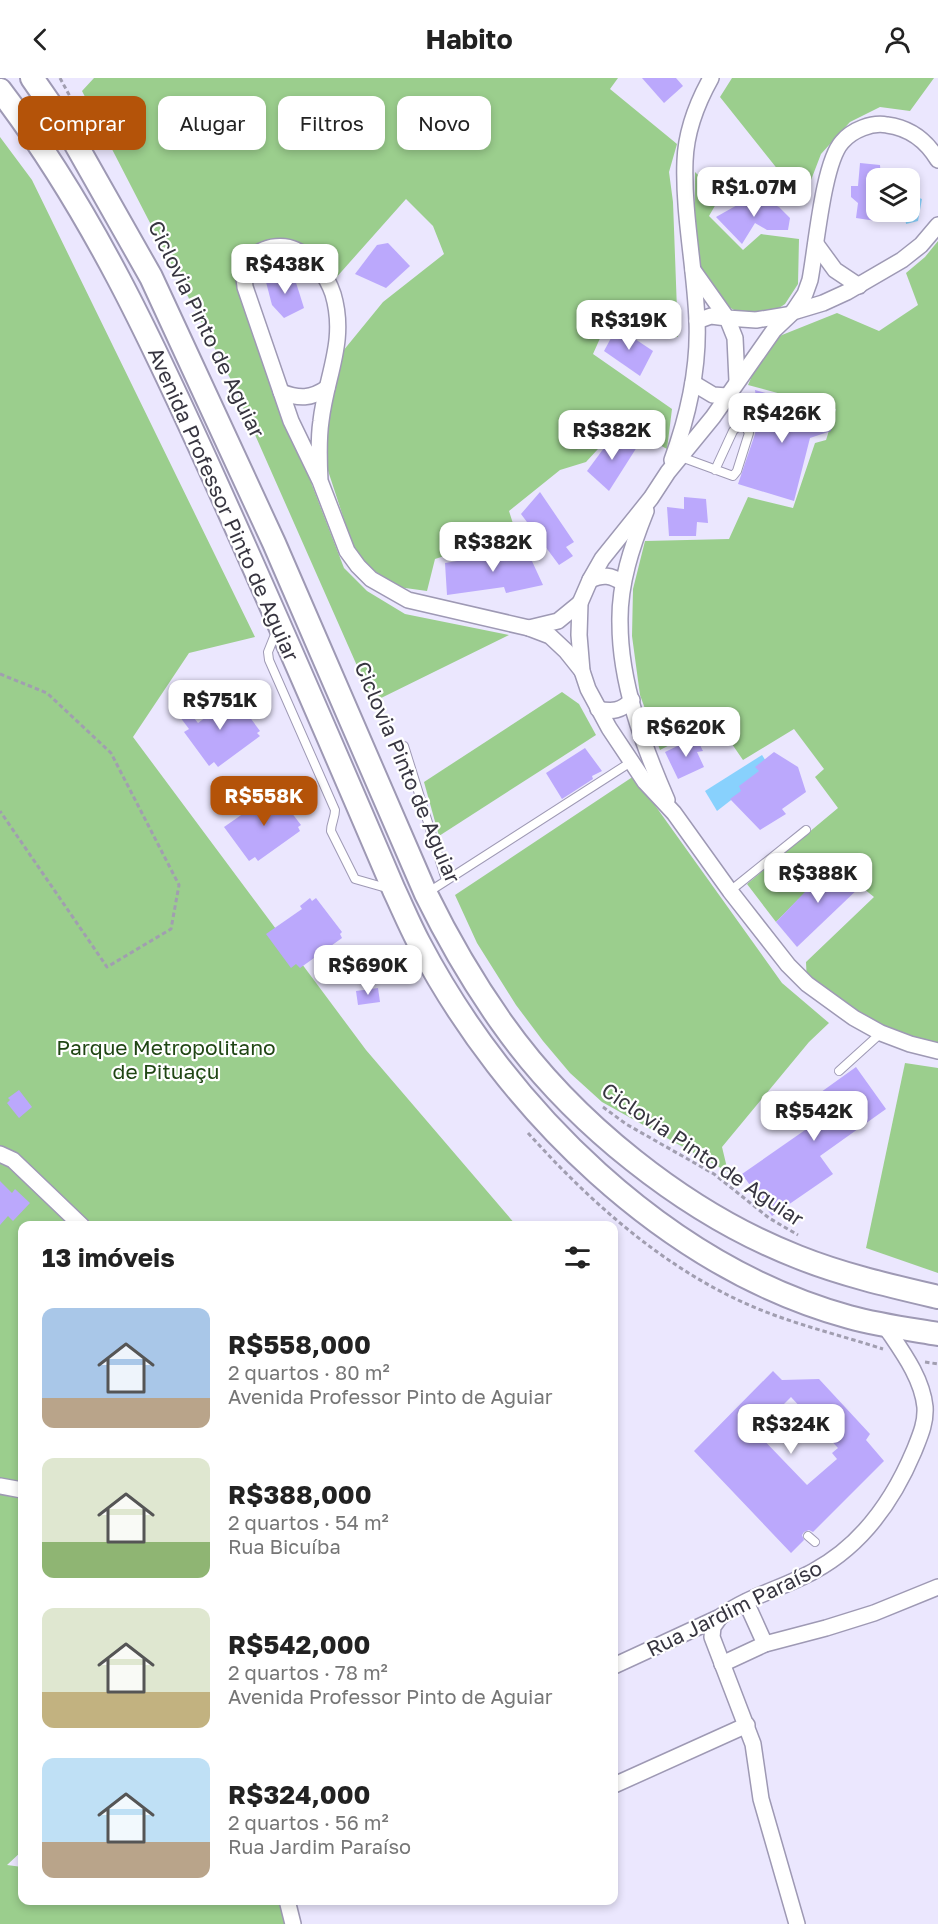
<!DOCTYPE html>
<html lang="pt">
<meta charset="utf-8">
<style>
body{margin:0;font-family:"Golos Text",sans-serif;background:#f6f6f6;color:#222;height:100vh;display:flex;flex-direction:column;font-size:22px;white-space:nowrap}
*{box-sizing:border-box;margin:0}
p{font-size:20px;color:#767676}
.icon{flex:none;width:33px;height:33px;fill:none;stroke:currentColor;stroke-width:2;stroke-linecap:round;stroke-linejoin:round}
.map{position:relative;flex:1;overflow:hidden}
.side{position:absolute;left:18px;top:1143px;width:600px;height:684px;display:flex;flex-direction:column;background:#fff;border-radius:12px;box-shadow:0 3px 9px #0003}
.side>*{flex:none}
.top-card{position:absolute;left:18px;top:18px;width:600px;height:54px;display:flex;gap:12px}
.buttons{position:absolute;left:866px;top:90px;display:grid;gap:12px}
.buttons a{display:grid;place-items:center;width:54px;height:54px;border-radius:12px;background:#fff;box-shadow:0 3px 9px #0003;font-size:30px}
.price{position:absolute;translate:-50% -51px;padding:0 14px;border-radius:12px;background:#fff;color:#222;font-size:20px;line-height:39px;filter:drop-shadow(0 2px 3px #0008)}
.price::after{content:'';position:absolute;left:50%;top:36px;width:18px;height:14px;margin-left:-9px;background:inherit;clip-path:polygon(0 0,100% 0,50% 100%)}
.price.selected{background:#b45309;color:#fff}
ul{padding:0;list-style:none}
li{display:flex;align-items:center;gap:18px;height:150px;padding:0 24px}
li span{display:grid;place-items:center;flex:none;width:168px;height:120px;border-radius:12px;color:#555}
li>.icon{margin-inline-start:auto}
span .icon{width:72px;height:72px;fill:#fffc;stroke-width:1}
li b{font-size:26px}
h2{display:flex;justify-content:space-between;align-items:center;height:72px;padding:0 24px;font-size:26px}
.tag{padding:0 21px;border-radius:12px;background:#fff;box-shadow:0 3px 9px #0003;font-size:21px;line-height:54px}
.tag.selected{background:#b45309;color:#fff}
header{display:flex;justify-content:space-between;align-items:center;height:78px;padding:0 24px;background:#fff;font-size:27px;font-weight:700}
.map>svg:first-child{display:block}
.green{fill:#9bce8d}
.water{fill:#88d1fd}
.building{fill:#bba8fc;fill-rule:evenodd}
.lines{fill:none;stroke-linecap:round;stroke-linejoin:round}
.lane-casing{stroke:#9e99b4;stroke-width:10}
.street-casing{stroke:#9e99b4;stroke-width:18}
.primary-casing{stroke:#9e99b4;stroke-width:26}
.path{stroke:#a19eb0;stroke-width:3;stroke-dasharray:4.5 3;stroke-linecap:butt}
.lane{stroke:#fff;stroke-width:8}
.street{stroke:#fff;stroke-width:15}
.primary{stroke:#fff;stroke-width:22}
.labels{text-anchor:middle;dominant-baseline:central;stroke-width:4.5;stroke-linejoin:round;paint-order:stroke}
.street-label{font-size:21px;fill:#373540;stroke:#fff}
.park-label{font-size:21px;fill:#204614;stroke:#fff}
</style>
<header><svg class="icon" aria-label="back" viewBox="0 0 24 24"><path d="M15 5l-7 7 7 7"/></svg>Habito<svg class="icon" aria-label="person" viewBox="0 0 24 24"><circle cx="12" cy="8" r="4"/><path d="M4 21q1-7 8-7t8 7"/></svg></header>
<div class="map">
<svg width="938" height="1846" viewBox="0 0 938 1846">
<rect width="100%" height="100%" fill="#ebe7fe"/>
<!-- green -->
<g class="green">
<path d="M94,0H618L610,11L677,66L669,94L673,124L678,259L610,238L593,276L672,331L667,371L621,346L586,384L560,392L509,433L516,455L435,481L427,513L398,509L357,481L313,347L343,273L383,224L444,176L433,148L406,121L334,202L304,171L254,170L235,199L240,220L344,490L367,513L405,536L509,557L373,624L230,300L82,13Z"/>
<path d="M732,0H934L910,33L880,29L850,44L821,76L803,123L720,19Z"/>
<path d="M0,59L32,102L255,559L189,575L133,659L366,972L516,1147L22,1148V1773L7,1787L22,1789V1822L254,1823L284,1827L289,1846H0Z"/>
<path d="M695,94L720,119L709,138L743,172L761,156L799,161L798,206L785,226L770,236L743,237L718,223L698,195L695,138Z"/>
<path d="M938,163V965L887,963L807,907L806,884L874,819L833,786L776,844L747,806L838,730L815,699L824,691L794,651L743,682L716,643L660,672L640,617L632,558L633,511L645,463L729,461L748,419L793,430L815,365L826,362L836,331L748,307L767,263L837,235L879,253L918,227L906,195L925,179Z"/>
<path d="M562,614L579,626L596,657L439,758L424,704Z"/>
<path d="M634,698L782,905L829,945L809,964L722,1069L728,1094L602,1024L570,995L543,963L516,927L477,865L455,817Z"/>
<path d="M905,985L938,990V1195L866,1170Z"/>
</g>
<!-- water -->
<g class="water">
<path d="M909,116L922,121L918,143L906,146L905,138L901,134H909Z"/>
<path d="M762,677L771,691L717,733L705,713Z"/>
</g>
<!-- building -->
<g class="building">
<path d="M642,0H676L683,8L664,25Z"/>
<path d="M860,85L880,87L881,100H876V143L856,140L858,125L851,119V108H858Z"/>
<path d="M755,117L779,129L790,140L788,152H767L755,145L742,166L716,139Z"/>
<path d="M388,165L410,188L386,210L355,196L377,167Z"/>
<path d="M293,195L304,230L284,240L272,227L266,204Z"/>
<path d="M617,249L653,273L640,298L604,273Z"/>
<path d="M755,312L833,333L831,353L810,360L794,423L738,406L755,356L758,337Z"/>
<path d="M615,355L637,369L609,413L587,393Z"/>
<path d="M540,414L574,464L566,469L573,478L559,487L521,436Z"/>
<path d="M684,419L706,421L708,445L697,444L696,458H669L667,429L684,431Z"/>
<path d="M525,468L543,507L506,515L504,509L447,517L445,485L493,477Z"/>
<path d="M228,618L230,621L234,618L260,653L257,655L260,658L218,689L214,684L209,688L184,654L189,651L174,631L182,625L198,645L219,629L217,626Z"/>
<path d="M696,659L703,673L697,674L704,689L678,701L665,674Z"/>
<path d="M585,670L602,693L592,698L593,701L562,721L546,695Z"/>
<path d="M774,674L798,689L806,714L782,731L786,736L760,752L730,721L741,713L739,708L759,693L755,689Z"/>
<path d="M269,713L270,716L275,713L301,747L298,749L300,753L258,783L255,779L249,783L224,749L260,724L258,721Z"/>
<path d="M833,785L862,807L797,869L776,844Z"/>
<path d="M310,820L312,823L316,820L342,854L340,856L342,860L300,890L296,886L291,890L266,856L302,831L300,828Z"/>
<path d="M378,910L380,924L358,927L356,913Z"/>
<path d="M856,989L886,1031L820,1078L833,1096L772,1138L742,1096L808,1050L796,1032Z"/>
<path d="M19,1012L32,1029L19,1040L7,1025L10,1022L8,1020Z"/>
<path d="M0,1103L12,1115L15,1111L30,1125L13,1143L8,1138L0,1147Z"/>
<path d="M773,1293L782,1302L819,1301L870,1356L866,1362L884,1383L813,1454L809,1452L804,1454L802,1457L804,1462L791,1475L694,1373ZM791,1319L838,1370L832,1375L837,1381L807,1407L756,1354Z"/>
</g>
<g class="lines">
<!-- lane casing -->
<g class="lane-casing">
<g id="lane">
<path d="M681,379L733,398L737,393L749,355L745,348L737,349L733,353L715,392"/>
<path d="M276,554L268,574L269,582L335,732C335,740 331,745 331,753L355,801L390,811"/>
<path d="M404,668L446,802"/>
<path d="M730,813L806,752"/>
<path d="M427,815L631,684"/>
<path d="M839,993L881,955"/>
<path d="M808,1458L815,1464"/>
</g>
</g>
<!-- street casing -->
<g class="street-casing">
<g id="street">
<path d="M938,147L921,167L902,182L847,214L823,225L793,234L774,252L713,339L668,394L651,420L602,481L590,502L580,525L579,557L582,593L588,611L609,650L645,704L674,735L730,813L788,887L807,906L854,940L881,955L910,966L938,973"/>
<path d="M816,166L835,192L859,208"/>
<path d="M693,192L727,240L756,242L787,237"/>
<path d="M793,234L805,216L810,202C816,171 823,85 842,64C852,52 872,44 887,47C910,50 926,62 938,82"/>
<path d="M697,243L711,238L727,240L735,260L737,303"/>
<path d="M693,305L713,317L727,318"/>
<path d="M281,314C299,321 311,321 327,310"/>
<path d="M672,382C688,338 699,290 697,243C695,189 683,136 685,83C686,54 697,25 711,0"/>
<path d="M320,403C319,383 318,363 321,343C326,298 347,263 333,216C327,198 314,180 296,172C277,163 248,172 244,195C243,199 245,205 245,209L291,343L320,403L347,473L358,488L371,501L408,522L529,550L550,558L566,573L582,593"/>
<path d="M646,433C632,468 619,506 620,545C620,605 643,667 667,722"/>
<path d="M590,502C603,496 611,497 623,505"/>
<path d="M529,550L558,543L580,525"/>
<path d="M598,631C613,634 621,633 632,622"/>
<path d="M0,1076L13,1082L82,1148"/>
<path d="M0,1408L22,1412"/>
<path d="M746,1524L765,1566"/>
<path d="M720,1539L713,1549L712,1559L753,1666L761,1721L797,1846"/>
<path d="M722,1586L765,1566L826,1550L874,1535L938,1509"/>
<path d="M614,1588L720,1539C748,1518 784,1510 814,1493C862,1467 893,1423 914,1373C920,1358 926,1345 925,1329C922,1299 901,1272 885,1248"/>
<path d="M614,1707L747,1647"/>
<path d="M287,1822L293,1846"/>
</g>
</g>
<!-- primary casing -->
<g class="primary-casing">
<g id="primary">
<path d="M32,0L66,49L151,199L274,465L426,816C448,861 473,904 502,945C572,1044 685,1135 798,1179C843,1197 891,1208 938,1219"/>
<path d="M0,12C91,131 153,265 214,400C276,537 335,674 394,812C402,829 410,848 419,865C506,1031 665,1188 849,1239C878,1247 908,1251 938,1256"/>
</g>
</g>
<!-- path -->
<g class="path">
<path d="M60,0L73,24"/>
<path d="M0,596L47,615L111,675L179,807L171,851L107,889L0,733"/>
<path d="M603,1029L626,1046L714,1096L769,1140L798,1157"/>
<path d="M528,1055C592,1126 667,1193 756,1230C797,1247 840,1257 883,1271"/>
<path d="M925,1284L938,1286"/>
</g>
<!-- lane -->
<use href="#lane" class="lane"/>
<!-- street -->
<use href="#street" class="street"/>
<!-- primary -->
<use href="#primary" class="primary"/>
</g>
<g class="labels">
<!-- street labels -->
<g class="street-label">
<text transform="translate(207 251) rotate(64)">Ciclovia Pinto de Aguiar</text>
<text transform="translate(224 426) rotate(66)">Avenida Professor Pinto de Aguiar</text>
<text transform="translate(408 694) rotate(67)">Ciclovia Pinto de Aguiar</text>
<text transform="translate(703 1076) rotate(34)">Ciclovia Pinto de Aguiar</text>
<text transform="translate(734 1530) rotate(-26)">Rua Jardim Paraíso</text>
</g>
<!-- park labels -->
<g class="park-label">
<text x="166" y="969">Parque Metropolitano<tspan x="166" dy="24">de Pituaçu</tspan></text>
</g>
</g>
</svg>
<div class="buttons">
<a><svg class="icon" aria-label="layers" viewBox="0 0 24 24"><path d="M12 4l9 5-9 5-9-5zM3 14l9 5 9-5"/></svg></a>
</div>
<b class="price" style="left:754px;top:140px">R$1.07M</b>
<b class="price" style="left:285px;top:217px">R$438K</b>
<b class="price" style="left:629px;top:273px">R$319K</b>
<b class="price" style="left:782px;top:366px">R$426K</b>
<b class="price" style="left:612px;top:383px">R$382K</b>
<b class="price" style="left:493px;top:495px">R$382K</b>
<b class="price" style="left:220px;top:653px">R$751K</b>
<b class="price" style="left:686px;top:680px">R$620K</b>
<b class="price selected" style="left:264px;top:749px">R$558K</b>
<b class="price" style="left:818px;top:826px">R$388K</b>
<b class="price" style="left:368px;top:918px">R$690K</b>
<b class="price" style="left:814px;top:1064px">R$542K</b>
<b class="price" style="left:791px;top:1377px">R$324K</b>
<div class="top-card">
<a class="tag selected">Comprar</a>
<a class="tag">Alugar</a>
<a class="tag">Filtros</a>
<a class="tag">Novo</a>
</div>
<section class="side">
<h2>13 imóveis<svg class="icon" aria-label="filters" viewBox="0 0 24 24"><path d="M4 7h16M4 17h16"/><circle cx="9" cy="7" r="2"/><circle cx="15" cy="17" r="2"/></svg></h2>
<ul>
<li><span style="background:linear-gradient(#a9c7e8 75%,#b9a48a 0)"><svg class="icon" aria-label="home" viewBox="0 0 24 24"><path d="M3 11l9-7 9 7M6 9v11h12V9"/></svg></span><div><b>R$558,000</b><p>2 quartos · 80 m²</p><p>Avenida Professor Pinto de Aguiar</p></div></li>
<li><span style="background:linear-gradient(#dfe7d0 70%,#8fb573 0)"><svg class="icon" aria-label="home" viewBox="0 0 24 24"><path d="M3 11l9-7 9 7M6 9v11h12V9"/></svg></span><div><b>R$388,000</b><p>2 quartos · 54 m²</p><p>Rua Bicuíba</p></div></li>
<li><span style="background:linear-gradient(#dfe7d0 70%,#c2b280 0)"><svg class="icon" aria-label="home" viewBox="0 0 24 24"><path d="M3 11l9-7 9 7M6 9v11h12V9"/></svg></span><div><b>R$542,000</b><p>2 quartos · 78 m²</p><p>Avenida Professor Pinto de Aguiar</p></div></li>
<li><span style="background:linear-gradient(#bfe0f5 70%,#b9a48a 0)"><svg class="icon" aria-label="home" viewBox="0 0 24 24"><path d="M3 11l9-7 9 7M6 9v11h12V9"/></svg></span><div><b>R$324,000</b><p>2 quartos · 56 m²</p><p>Rua Jardim Paraíso</p></div></li>
</ul>
</section>
</div>
